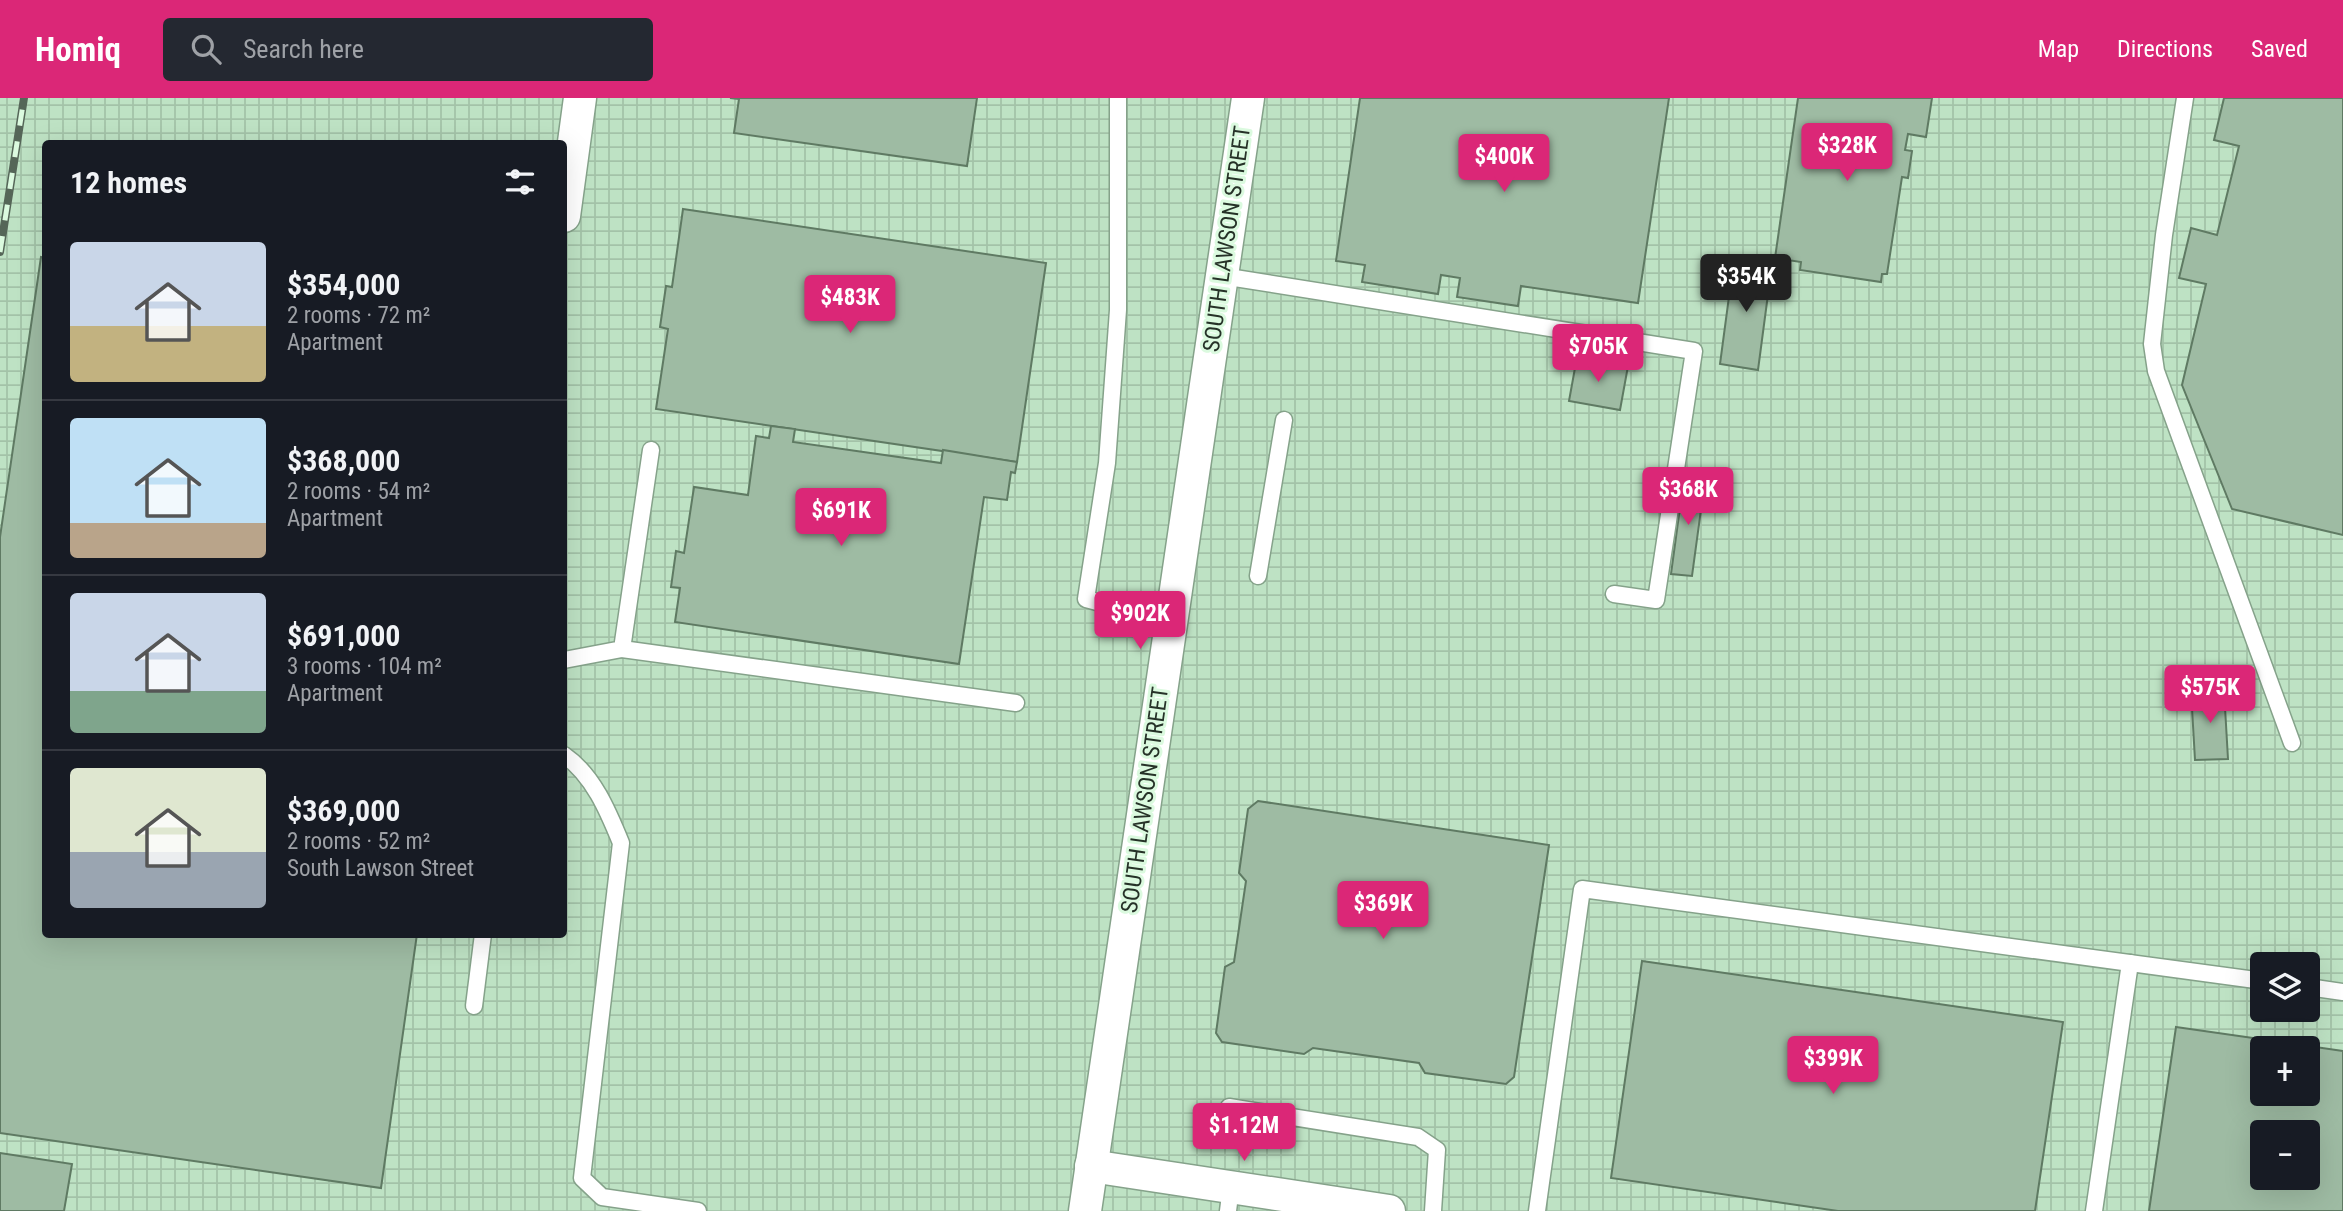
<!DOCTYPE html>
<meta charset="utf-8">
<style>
body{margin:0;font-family:"Roboto Condensed",sans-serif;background:#242831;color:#f1f3f6;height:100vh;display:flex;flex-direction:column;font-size:26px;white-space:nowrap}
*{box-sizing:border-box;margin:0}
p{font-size:23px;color:#9ea1a6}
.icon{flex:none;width:38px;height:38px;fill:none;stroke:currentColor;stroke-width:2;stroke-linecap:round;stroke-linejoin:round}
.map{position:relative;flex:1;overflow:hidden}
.side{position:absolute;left:42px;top:42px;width:525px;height:798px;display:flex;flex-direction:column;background:#171b24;border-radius:7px;box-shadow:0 7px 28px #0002}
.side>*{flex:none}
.controls{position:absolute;left:2250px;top:854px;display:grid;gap:14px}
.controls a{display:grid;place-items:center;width:70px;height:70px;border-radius:7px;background:#171b24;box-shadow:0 7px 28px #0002;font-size:35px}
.price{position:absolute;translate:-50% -60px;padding:0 16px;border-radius:7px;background:#db2777;color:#fff;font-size:23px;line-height:46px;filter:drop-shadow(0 2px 4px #0008)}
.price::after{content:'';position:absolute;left:50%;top:42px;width:21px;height:16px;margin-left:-10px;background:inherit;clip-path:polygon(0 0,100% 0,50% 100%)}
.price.current{background:#222;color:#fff}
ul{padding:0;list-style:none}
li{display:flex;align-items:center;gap:21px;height:175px;padding:0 28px}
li+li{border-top:2px solid #363941}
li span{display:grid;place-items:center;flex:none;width:196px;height:140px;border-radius:7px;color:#555}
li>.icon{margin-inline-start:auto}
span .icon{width:84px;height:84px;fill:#fffc;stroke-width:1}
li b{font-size:30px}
h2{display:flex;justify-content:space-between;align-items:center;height:84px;padding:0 28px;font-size:30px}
header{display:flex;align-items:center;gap:42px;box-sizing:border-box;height:98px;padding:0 35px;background:#db2777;color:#fff}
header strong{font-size:33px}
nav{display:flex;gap:38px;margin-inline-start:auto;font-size:24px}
.search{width:490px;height:63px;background:#242831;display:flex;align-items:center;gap:18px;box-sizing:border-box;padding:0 24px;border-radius:7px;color:#9ea1a6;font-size:26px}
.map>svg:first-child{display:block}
.industrial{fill:url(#industrial-grid);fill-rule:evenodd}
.building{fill:#9ebba3;stroke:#5f7a63;stroke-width:2;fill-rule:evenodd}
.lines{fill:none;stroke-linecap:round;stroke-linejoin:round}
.lane-casing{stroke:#85a28a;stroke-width:19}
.street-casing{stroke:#85a28a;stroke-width:35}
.lane{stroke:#fff;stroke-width:16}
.street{stroke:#fff;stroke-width:32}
.rail-casing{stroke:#556658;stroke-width:8}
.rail{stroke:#dbfadf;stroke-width:5;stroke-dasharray:16;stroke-linecap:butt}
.labels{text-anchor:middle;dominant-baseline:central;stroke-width:6;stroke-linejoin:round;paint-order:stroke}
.street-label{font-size:23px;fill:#263228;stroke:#dbfadf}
</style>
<header>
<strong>Homiq</strong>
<div class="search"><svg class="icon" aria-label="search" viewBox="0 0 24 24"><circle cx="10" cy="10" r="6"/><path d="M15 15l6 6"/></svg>Search here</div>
<nav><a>Map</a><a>Directions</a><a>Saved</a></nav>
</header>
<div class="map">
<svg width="2343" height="1113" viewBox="0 0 2343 1113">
<defs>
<pattern id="industrial-grid" width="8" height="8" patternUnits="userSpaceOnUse" patternTransform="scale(1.75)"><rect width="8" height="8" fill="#bee2c4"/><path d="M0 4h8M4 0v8" fill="none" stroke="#a3c2a8"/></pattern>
</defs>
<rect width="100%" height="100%" fill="#ceecd2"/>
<!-- industrial -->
<path class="industrial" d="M0,0H2343V1113H0ZM46,46H564V836H46ZM2263,866H2308V912H2263ZM2263,950H2308V996H2263ZM2263,1034H2308V1080H2263Z"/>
<!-- building -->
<g class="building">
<path d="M730,0H977L967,68L734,35L739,1Z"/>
<path d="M1360,0H1669L1638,205L1521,188L1518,208L1457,199L1460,180L1441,177L1438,196L1362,184L1365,167L1336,163Z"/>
<path d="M1798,0H1932L1926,39L1908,36L1905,52L1912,53L1908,80L1902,79L1887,176H1882L1881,184L1800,172L1801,164L1775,160Z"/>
<path d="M2224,0H2343V437L2232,411L2182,287L2206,186L2179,180L2191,130L2217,137L2239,48L2214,42Z"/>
<path d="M683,111L1046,165L1017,364L656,311L668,231L660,229L666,188L672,189Z"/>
<path d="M41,159L46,160V836H417L381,1090L0,1035V439Z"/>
<path d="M1734,161L1772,166L1758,272L1720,266Z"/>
<path d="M1577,259L1628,268L1620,312L1569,303Z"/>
<path d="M771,328L795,331L793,344L941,365L943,352L1017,364L1015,375L1011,374L1007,402L984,399L959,566L675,524L680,490L671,489L676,453L684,455L694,389L748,397L756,338L769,340Z"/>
<path d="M1684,380L1705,382L1692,478L1671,476Z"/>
<path d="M2224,592L2228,661L2195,662L2191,593Z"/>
<path d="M1258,703L1549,747L1514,979L1506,986L1425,975L1419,965L1313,950L1304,956L1222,944L1216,935L1225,869L1234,864L1246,783L1239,775L1248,711Z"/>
<path d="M1642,863L2063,924L2035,1113H1838L1611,1080Z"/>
<path d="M2176,929L2343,953V1113H2149ZM2263,950H2308V996H2263ZM2263,1034H2308V1080H2263Z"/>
<path d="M0,1055L72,1066L64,1113H0Z"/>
</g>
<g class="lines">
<!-- lane casing -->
<g class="lane-casing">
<g id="lane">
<path d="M1118,0V212L1107,365L1086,501L1171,524"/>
<path d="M2185,0L2164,137L2152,246L2156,273L2292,645"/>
<path d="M1222,178L1694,253L1656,502L1614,496"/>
<path d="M1258,478L1284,322"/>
<path d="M622,551L1016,605"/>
<path d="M564,562L622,551L651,352"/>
<path d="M564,657C593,677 608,713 621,745L582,1080L602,1099L698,1113"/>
<path d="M2308,889L2343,894"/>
<path d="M474,908L483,836"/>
<path d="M1229,1009L1418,1039L1437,1052L1433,1113"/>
<path d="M1228,1113L1231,1089"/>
<path d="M1537,1113L1582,791L2263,883"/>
<path d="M2094,1113L2130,865"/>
</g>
</g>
<!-- street casing -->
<g class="street-casing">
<g id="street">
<path d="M564,118L580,0"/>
<path d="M1091,1068L1389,1113"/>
<path d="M1085,1113L1248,0"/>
</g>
</g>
<!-- lane -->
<use href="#lane" class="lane"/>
<!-- street -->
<use href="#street" class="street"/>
<!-- rail casing -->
<g class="rail-casing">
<path id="rail" d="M0,154L24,0"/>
</g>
<!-- rail -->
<use href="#rail" class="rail"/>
</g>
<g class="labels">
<!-- street labels -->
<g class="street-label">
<text transform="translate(1227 141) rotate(-82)">SOUTH LAWSON STREET</text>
<text transform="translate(1145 702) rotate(-82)">SOUTH LAWSON STREET</text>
</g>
</g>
</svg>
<div class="controls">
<a><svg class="icon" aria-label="layers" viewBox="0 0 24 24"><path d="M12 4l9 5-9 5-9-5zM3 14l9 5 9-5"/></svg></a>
<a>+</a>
<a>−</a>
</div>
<b class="price" style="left:1847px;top:85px">$328K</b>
<b class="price" style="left:1504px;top:96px">$400K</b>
<b class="price current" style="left:1746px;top:216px">$354K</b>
<b class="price" style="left:850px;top:237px">$483K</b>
<b class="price" style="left:1598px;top:286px">$705K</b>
<b class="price" style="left:1688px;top:429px">$368K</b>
<b class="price" style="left:841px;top:450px">$691K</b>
<b class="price" style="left:1140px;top:553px">$902K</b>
<b class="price" style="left:2210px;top:627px">$575K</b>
<b class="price" style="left:1383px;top:843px">$369K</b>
<b class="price" style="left:1833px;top:998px">$399K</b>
<b class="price" style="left:1244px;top:1065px">$1.12M</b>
<section class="side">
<h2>12 homes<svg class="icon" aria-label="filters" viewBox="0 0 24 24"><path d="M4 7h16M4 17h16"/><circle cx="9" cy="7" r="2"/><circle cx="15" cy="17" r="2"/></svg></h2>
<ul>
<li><span style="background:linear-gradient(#c9d6e8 60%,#c2b280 0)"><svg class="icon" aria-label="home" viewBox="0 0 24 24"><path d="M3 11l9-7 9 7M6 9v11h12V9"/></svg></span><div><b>$354,000</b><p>2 rooms · 72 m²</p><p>Apartment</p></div></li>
<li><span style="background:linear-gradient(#bfe0f5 75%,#b9a48a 0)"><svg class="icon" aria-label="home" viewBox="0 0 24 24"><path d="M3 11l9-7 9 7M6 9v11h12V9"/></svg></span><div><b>$368,000</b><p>2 rooms · 54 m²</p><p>Apartment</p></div></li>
<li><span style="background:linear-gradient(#c9d6e8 70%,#7fa58c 0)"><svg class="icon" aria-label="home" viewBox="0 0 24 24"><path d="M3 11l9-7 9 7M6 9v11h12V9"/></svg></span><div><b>$691,000</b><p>3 rooms · 104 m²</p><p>Apartment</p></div></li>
<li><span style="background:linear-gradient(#dfe7d0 60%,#9aa5b1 0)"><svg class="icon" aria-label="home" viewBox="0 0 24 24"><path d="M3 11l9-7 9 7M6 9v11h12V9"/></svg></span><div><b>$369,000</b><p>2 rooms · 52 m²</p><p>South Lawson Street</p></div></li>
</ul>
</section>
</div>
